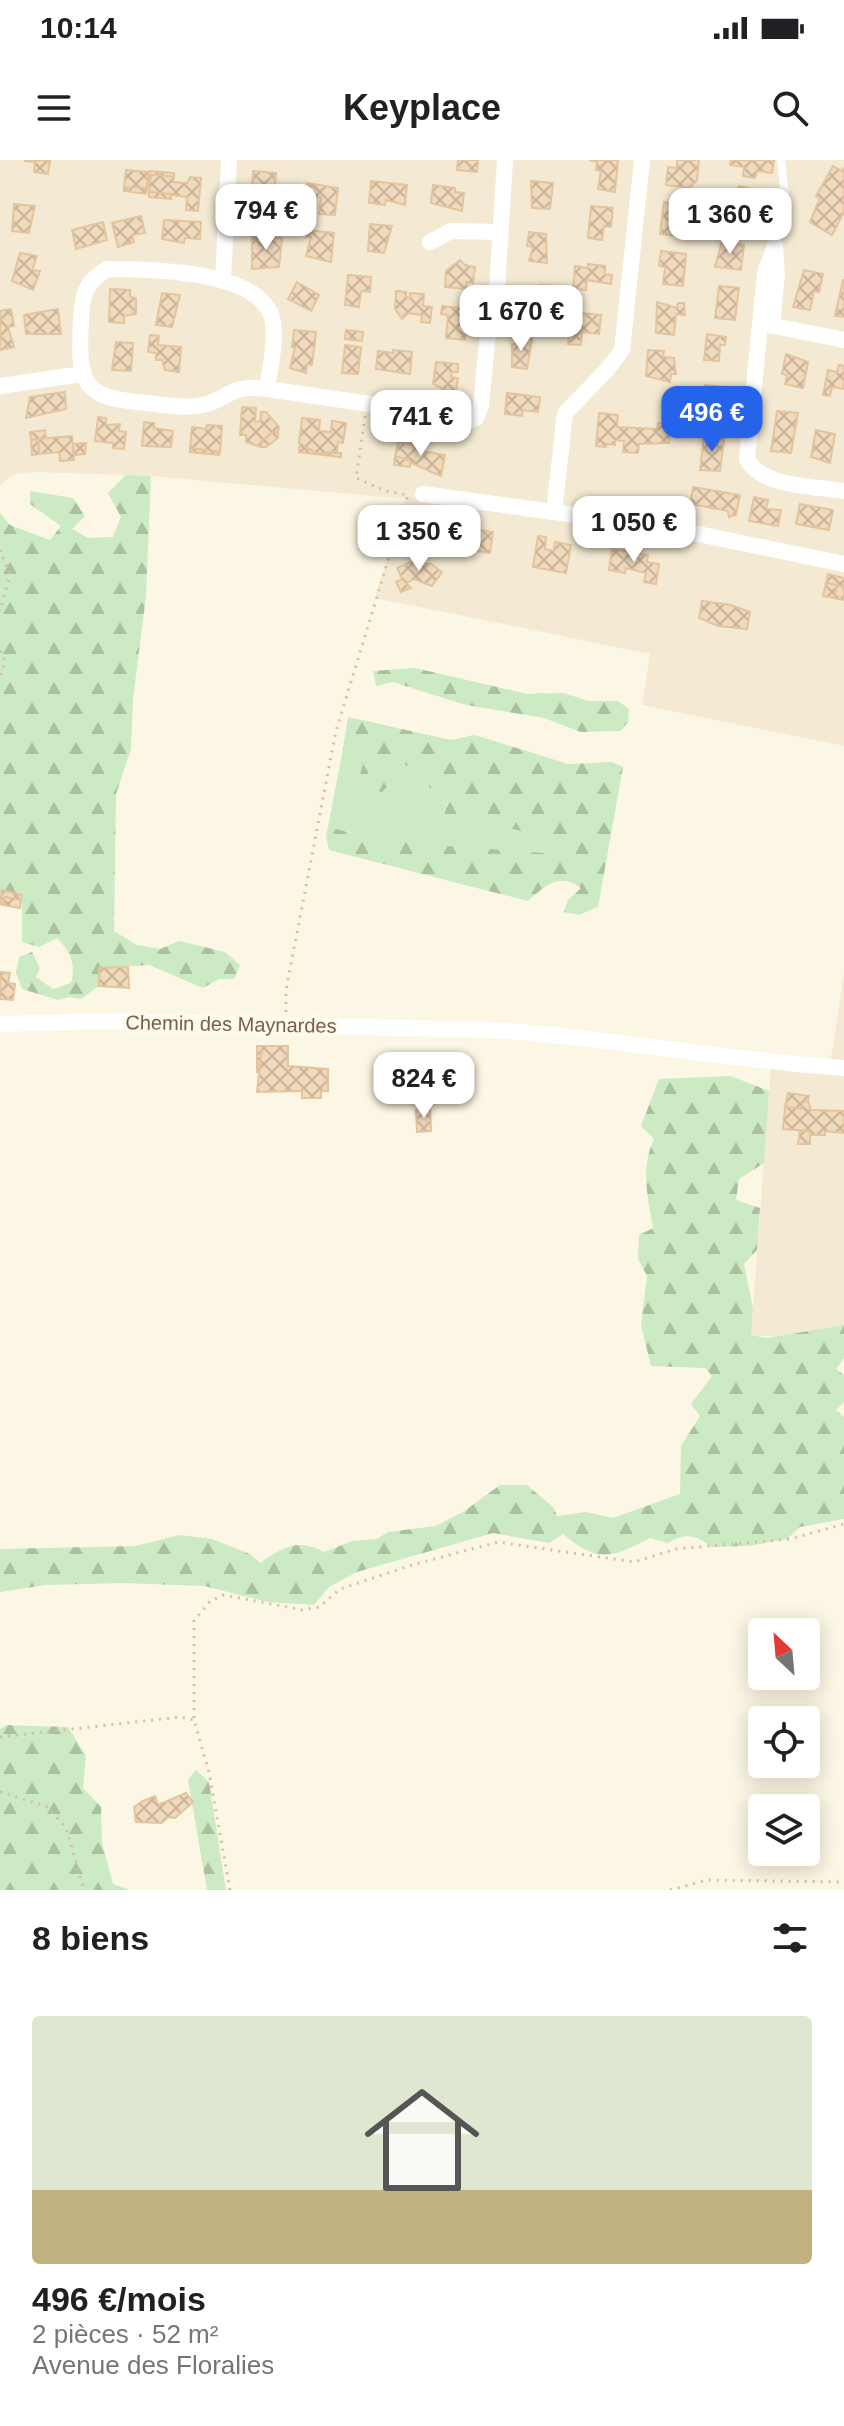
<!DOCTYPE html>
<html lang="fr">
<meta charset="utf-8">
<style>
body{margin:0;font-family:Arial,sans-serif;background:#f6f6f6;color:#202124;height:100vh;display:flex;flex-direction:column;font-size:30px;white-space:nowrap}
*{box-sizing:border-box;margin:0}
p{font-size:26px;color:#757577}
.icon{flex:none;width:44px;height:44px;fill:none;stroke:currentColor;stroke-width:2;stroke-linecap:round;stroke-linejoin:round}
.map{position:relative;height:1730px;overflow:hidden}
.side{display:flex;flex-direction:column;background:#fff;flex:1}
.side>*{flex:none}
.needle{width:52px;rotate:334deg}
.controls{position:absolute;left:748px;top:1458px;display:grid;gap:16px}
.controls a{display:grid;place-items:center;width:72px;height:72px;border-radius:8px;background:#fff;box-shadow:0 4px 20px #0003;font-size:40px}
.price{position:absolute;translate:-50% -68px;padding:0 18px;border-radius:16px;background:#fff;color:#222;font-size:26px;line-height:52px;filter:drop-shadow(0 2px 4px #0008)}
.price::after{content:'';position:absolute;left:50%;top:48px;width:24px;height:18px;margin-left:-12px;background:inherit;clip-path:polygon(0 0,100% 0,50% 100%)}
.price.active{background:#2563eb;color:#fff}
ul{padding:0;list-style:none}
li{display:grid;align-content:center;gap:16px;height:424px;padding:0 32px}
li+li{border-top:2px solid #e0e0e0}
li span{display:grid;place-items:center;height:248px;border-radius:8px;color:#555}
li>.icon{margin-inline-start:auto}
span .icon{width:144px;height:144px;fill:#fffc;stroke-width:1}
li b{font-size:34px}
h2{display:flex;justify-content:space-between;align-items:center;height:96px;padding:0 32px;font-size:34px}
.status{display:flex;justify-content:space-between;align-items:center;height:56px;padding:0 40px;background:#fff;direction:ltr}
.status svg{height:22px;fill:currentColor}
header{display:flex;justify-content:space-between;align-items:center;height:104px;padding:0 32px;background:#fff;font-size:36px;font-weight:800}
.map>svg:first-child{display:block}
.residential{fill:#f4ead3}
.grass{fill:#cceac3}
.forest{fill:url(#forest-firs)}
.building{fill:url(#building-cross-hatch);stroke:#e4c49d;stroke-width:2}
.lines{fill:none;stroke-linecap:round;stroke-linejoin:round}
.path{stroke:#d6be9f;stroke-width:3;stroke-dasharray:2 6;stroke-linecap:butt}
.lane{stroke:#fff;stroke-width:8}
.street{stroke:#fff;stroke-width:16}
.labels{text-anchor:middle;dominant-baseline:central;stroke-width:8;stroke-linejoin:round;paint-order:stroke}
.street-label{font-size:20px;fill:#75604a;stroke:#fffaeb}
</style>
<div class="status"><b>10:14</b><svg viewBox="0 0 49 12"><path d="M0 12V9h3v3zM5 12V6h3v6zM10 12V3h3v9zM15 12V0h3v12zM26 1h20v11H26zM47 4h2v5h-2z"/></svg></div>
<header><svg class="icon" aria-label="menu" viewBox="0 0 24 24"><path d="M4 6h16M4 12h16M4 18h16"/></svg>Keyplace<svg class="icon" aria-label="search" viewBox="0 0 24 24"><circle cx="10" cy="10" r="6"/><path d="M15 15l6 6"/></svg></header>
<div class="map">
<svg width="844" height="1730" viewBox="0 0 844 1730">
<defs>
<pattern id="forest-firs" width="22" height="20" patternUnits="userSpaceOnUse" patternTransform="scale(2)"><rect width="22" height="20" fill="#cceac3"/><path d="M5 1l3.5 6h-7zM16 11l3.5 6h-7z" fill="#aac1a0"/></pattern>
<pattern id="building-cross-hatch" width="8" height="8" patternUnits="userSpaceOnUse" patternTransform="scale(2)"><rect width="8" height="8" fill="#f1dabc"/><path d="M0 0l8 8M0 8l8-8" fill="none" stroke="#c8b49b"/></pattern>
</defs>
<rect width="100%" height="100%" fill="#fcf7e4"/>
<!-- residential -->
<g class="residential">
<path d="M0,0H844V586L642,545L650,494L375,438L405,339L151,316L36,312L13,314L0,326Z"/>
<path d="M844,813V1172L819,1179L751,1175L771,906L829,912Z"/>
</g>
<!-- grass -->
<path class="grass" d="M343,589L363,604L358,625L385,606L391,596L409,607L432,612L448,638L444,657L473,659L563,681L570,704L432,685L419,676L385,683L335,668L326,677Z"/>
<!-- forest -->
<g class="forest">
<path d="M126,315L151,316L146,436L133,539L131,589L116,634L114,771L137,785L160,789L179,781L225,792L240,805L234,819H219L203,828L149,805L99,808V826L81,839L70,837L58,840L22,829L16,813L19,797L32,792L40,808L36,817L53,829L71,823C76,804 71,792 57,778L39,787L22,782V735L2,730L0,739V353L10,365L50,380L61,366L30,344V331L73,338L85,356L72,369L88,378L113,377L121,357L108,333Z"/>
<path d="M415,508L527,534L564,533L588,541H618L629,549L628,562L620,571L581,572L544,558L466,545L393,522L376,526L373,511Z"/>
<path d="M348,557L451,580L475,575L568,604L612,602L623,607L598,747L579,755L564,752L568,740L581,728C559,712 546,725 528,741L329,690L326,677L334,668L385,683L419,676L432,685L557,694L569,702L562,681L473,659L444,657L448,639L429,627L432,612L409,607L391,596L385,606L394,620L382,632L357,625L363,604L343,589Z"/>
<path d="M731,916L769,931L764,1003L739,1019L736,1040L760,1048L757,1090L744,1104L753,1148L751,1175L767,1178L844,1165V1198L836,1209L844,1215V1242L836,1250L844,1257V1359L800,1367L787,1379L748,1386L711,1387C696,1374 685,1373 668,1383L650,1378C611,1398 599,1404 563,1374L549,1383L493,1373L357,1412L329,1427L314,1445L268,1442L204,1426L123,1423L46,1425L0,1432V1389L135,1386L180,1375L212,1379L250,1394L260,1403C284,1387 297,1378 324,1392L352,1381L377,1379L388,1372L436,1366L463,1352L500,1325H527L553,1347L557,1356L586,1352L613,1358L680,1334L681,1286L700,1256L691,1244L712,1216L705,1208L651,1206L641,1165L647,1116L638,1099L639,1075L653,1068C648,1038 640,1008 654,979L641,966L659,919Z"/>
<path d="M6,1565L68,1567L86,1596L83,1628L101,1647L102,1683L113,1724L130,1730H0V1569Z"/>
<path d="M196,1610L209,1622L226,1730H207L188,1620Z"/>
</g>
<!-- building -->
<g class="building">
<path d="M50,0L48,14L34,12L35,2L24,1Z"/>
<path d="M458,0H478L477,12L457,10Z"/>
<path d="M618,0L615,32L598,29L601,11L596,10L597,2L589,0Z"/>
<path d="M677,0H699L697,20L689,28L666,25L668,7L677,8Z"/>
<path d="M731,0H774L772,13L757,11L755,18L743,16L744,7L730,5Z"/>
<path d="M833,6L842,11L844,8V52L832,75L810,62L820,38L816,36Z"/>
<path d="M126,10L148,12L147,28H124Z"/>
<path d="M149,11L174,13V17L151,15L147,28Z"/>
<path d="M253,11L276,13L274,35L286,36L285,48L255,46L260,26H252Z"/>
<path d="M151,15L167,16L174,17L173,22L187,23L190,17L201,18L198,51L186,50L187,37L149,32Z"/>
<path d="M371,21L407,25L405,45L386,40L385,45L369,43Z"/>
<path d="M531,21L553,23L550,49L532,48Z"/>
<path d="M307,23L338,28L335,55L319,54L321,37L306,38Z"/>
<path d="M433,25L455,28V32L464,33L462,51L431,43Z"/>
<path d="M739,26L764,32L756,63L732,57Z"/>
<path d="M132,27L147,28L146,34L124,31V28Z"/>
<path d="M149,32L171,34V39L149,37Z"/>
<path d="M664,42L689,45L687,62L679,61L678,76L660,74Z"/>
<path d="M14,44L35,46L29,73L12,71Z"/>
<path d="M591,46L613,48L611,67L604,66L602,80L588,78Z"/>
<path d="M141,56L145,73L132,75L134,82L118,87L112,63Z"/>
<path d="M164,60L201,62L200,79L185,78L184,83L162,79Z"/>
<path d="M103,62L107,80L76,89L72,70Z"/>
<path d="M370,64L392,66L384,93L368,91Z"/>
<path d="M307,70L334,73L331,102L306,96L311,77H306Z"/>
<path d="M529,72L546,74L547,103L529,101L533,87L527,86Z"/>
<path d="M252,76L282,78L279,107L252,109Z"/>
<path d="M722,82L744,85L741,110L715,107Z"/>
<path d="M661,91L686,94L683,126L663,124L665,107L659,106Z"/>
<path d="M20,93L37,96L32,110L40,111L33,130L12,121Z"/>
<path d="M460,100L465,105L475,107L473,123L467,122L466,129L445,127L446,111Z"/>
<path d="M588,104L605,106V114L612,115L611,124L587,120L586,130L573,129L575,106L588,108Z"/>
<path d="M804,110L823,114L819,132L814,131L810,150L793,147Z"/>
<path d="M348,115L371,117L370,132L361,131L359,147L345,145Z"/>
<path d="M843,120H844V157L835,156Z"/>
<path d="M297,122L319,135L311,151L288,139Z"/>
<path d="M540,125L553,126L551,143H545L544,153L523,151L527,132L539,133Z"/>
<path d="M719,126L739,128L735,160L715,158Z"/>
<path d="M110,129L130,130V137L136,138V154L124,156V163L109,162Z"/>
<path d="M396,131L406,132V137L410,138V133L424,134L423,146L432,147L430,163L421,162L422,155L408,153L402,159L395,149Z"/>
<path d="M162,133L180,135L172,167L156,165Z"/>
<path d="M657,142L677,148L678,143H684L685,155L676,154L674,175L656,173Z"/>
<path d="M442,146L470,149L465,180L446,178L448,155L441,154Z"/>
<path d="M11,149L14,166L8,167L14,187L0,190V151Z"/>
<path d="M58,149L61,174H26L24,155Z"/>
<path d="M571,152L601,155L599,174L582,172L581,185L568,184Z"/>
<path d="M294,170L316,172L312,205L307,204L306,213L290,208L295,187H292Z"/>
<path d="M346,170L363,172L362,181L345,179Z"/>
<path d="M707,174L726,177L725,185H720L719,201L704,200Z"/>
<path d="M150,175L159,176L158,185L181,187L179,212L165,210L162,200H156V193L148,192Z"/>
<path d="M519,178L532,179L527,209L512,207V184H518Z"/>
<path d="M116,182L133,183L131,211L112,210Z"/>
<path d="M345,185L361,187L358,214L342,213Z"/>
<path d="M393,190L412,192L410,214L376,209L378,191L393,193Z"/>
<path d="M648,190L664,191L663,197L674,198L676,214H671L670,222L646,216Z"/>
<path d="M786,194L808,202L803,228L785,224L787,215L782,214Z"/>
<path d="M436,202L458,204V212H452L451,217L458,218L456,230L452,234L443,233V229L433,224Z"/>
<path d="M839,205L844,206V229L832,227L830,236L823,235L828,210L837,212Z"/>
<path d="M705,225L725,227L719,260L700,258Z"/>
<path d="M65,232L66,249L26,258L30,237Z"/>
<path d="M507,233L540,237L538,252L523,250L522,256L505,254Z"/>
<path d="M242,247L256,248L255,262L260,261L261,252H266L279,267L278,272H273L262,281L261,287L246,282V275H240Z"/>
<path d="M777,251L798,253L791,293L771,291Z"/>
<path d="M599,253L618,255L617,267L657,269L658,263L671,265L669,283L639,284L638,293L623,292L624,281L615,280V285L606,284V287L596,286Z"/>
<path d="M98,257L106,258V265L120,264L119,271L126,272L124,289L113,288V283L95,281Z"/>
<path d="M302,258L320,260L319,271L331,272L332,261L346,263L343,283L338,282L337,292L316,293L299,283Z"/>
<path d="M144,262L154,263V268L173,271L171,287L142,286Z"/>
<path d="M207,265L222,266L220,292L190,288L192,267L206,269Z"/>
<path d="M45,270L46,278L31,280L30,272Z"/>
<path d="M816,270L835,274L830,303L811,297Z"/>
<path d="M273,272H278V278L266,287H261L262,281Z"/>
<path d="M72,276L74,300L60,301L59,292L39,294L38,279Z"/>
<path d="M704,277L724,279L720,311L700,310Z"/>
<path d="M38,279L39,294L32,295L31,280Z"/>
<path d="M86,283L85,294L74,295L73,284Z"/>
<path d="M300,283L316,293H341V297L299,292Z"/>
<path d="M398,283L418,284L417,290L445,295L441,316L395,296Z"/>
<path d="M190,288L220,292L219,295L190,292Z"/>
<path d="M395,296L411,301L410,307L394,305Z"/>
<path d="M693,327L740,335L736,355L729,357L728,351L690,344Z"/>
<path d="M754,337L768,340L766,349L781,350L778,366L749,361Z"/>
<path d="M800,344L833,350L829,370L796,364Z"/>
<path d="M460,367L493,372L490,393L457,388Z"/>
<path d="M538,376L546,377L545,389L554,391L555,382L571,385L566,413L533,407Z"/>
<path d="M612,389L648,395L647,402L659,404L656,424L644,422L646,413L626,408L625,413L609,410Z"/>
<path d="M410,402L431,404L442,412L432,426L414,419L405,424L397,408Z"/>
<path d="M828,414L844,418V427L826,423Z"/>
<path d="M402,419L411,428L401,432L396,422Z"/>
<path d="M826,423L837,425L834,438L823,436Z"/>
<path d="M837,425L844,427V440L834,438Z"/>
<path d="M702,441L731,445L750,452L747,469L718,466L699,458Z"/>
<path d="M2,730L22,735L21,740L5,737L3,745L0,744Z"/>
<path d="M5,737L21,740L20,748L3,745Z"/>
<path d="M128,807L129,828L99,826V808Z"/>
<path d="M0,812L10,813L8,823L15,824L13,840L0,839Z"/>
<rect x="257" y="886" width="5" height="26"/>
<path d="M262,886H288V906L328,909V931H321V938H302V931L257,932Z"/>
<path d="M468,909V934H453V938H445V910Z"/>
<path d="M788,933L809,936L808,941L803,942L801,949L785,947Z"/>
<path d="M808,941L811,950L844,951V973L825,971V975H810V971L783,969L785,947L801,949L803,942Z"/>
<path d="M430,949L431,971L417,972L416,950Z"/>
<path d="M800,971H810V984H798Z"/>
<path d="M186,1633L193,1642L175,1658L168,1657L162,1663L136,1662L134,1647L143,1641L155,1636L158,1645Z"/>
</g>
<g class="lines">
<!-- path -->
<g class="path">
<path d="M365,256L356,318L385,331L407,335"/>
<path d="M0,390L10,415L0,451"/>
<path d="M0,491L5,500L0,520"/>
<path d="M286,852V830L336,571L408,335"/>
<path d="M0,1577L180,1557L194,1560"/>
<path d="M0,1632L46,1646L66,1667L84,1730"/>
<path d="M230,1730L209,1612L194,1560V1461L210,1441L224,1435L302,1450L319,1447L340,1429L412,1405L498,1382L634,1402L676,1389L790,1379L844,1364"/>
<path d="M670,1730L707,1720L844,1722"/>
</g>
<!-- lane -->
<path class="lane" d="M775,86L785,34L781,0"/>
<!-- street -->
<g class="street">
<path d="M430,82L451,71L499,72"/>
<path d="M107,109C147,109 264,109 273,162C276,183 270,208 267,229C228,224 232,238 203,245C185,249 165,245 147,243C81,238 78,224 81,160C82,135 85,122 107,109Z"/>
<path d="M223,119L229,0"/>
<path d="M764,164L844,180"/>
<path d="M772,166L777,115L775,86L765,113L747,299C762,328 815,326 844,331"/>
<path d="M0,226L82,214"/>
<path d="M267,229L397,248L461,264L476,258L481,246L489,161L496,146L505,0"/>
<path d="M423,334L669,368L844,404"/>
<path d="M554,352L565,253L606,211L622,190L642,0"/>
<path d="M0,864L103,861L490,870C609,877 725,900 844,908"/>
</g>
</g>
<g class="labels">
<!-- street labels -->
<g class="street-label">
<text transform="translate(231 864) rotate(1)">Chemin des Maynardes</text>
</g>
</g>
</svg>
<div class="controls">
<a><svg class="needle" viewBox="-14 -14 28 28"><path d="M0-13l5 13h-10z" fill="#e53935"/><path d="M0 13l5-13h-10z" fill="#757577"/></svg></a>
<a><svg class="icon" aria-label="locate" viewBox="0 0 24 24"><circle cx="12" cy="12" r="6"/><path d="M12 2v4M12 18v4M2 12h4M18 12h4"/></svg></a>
<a><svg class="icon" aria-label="layers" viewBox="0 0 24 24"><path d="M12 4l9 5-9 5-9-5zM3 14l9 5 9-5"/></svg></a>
</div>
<b class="price" style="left:266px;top:92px">794 €</b>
<b class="price" style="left:730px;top:96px">1 360 €</b>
<b class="price" style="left:521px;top:193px">1 670 €</b>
<b class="price active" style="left:712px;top:294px">496 €</b>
<b class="price" style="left:421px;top:298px">741 €</b>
<b class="price" style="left:634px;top:404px">1 050 €</b>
<b class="price" style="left:419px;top:413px">1 350 €</b>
<b class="price" style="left:424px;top:960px">824 €</b>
</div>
<section class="side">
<h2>8 biens<svg class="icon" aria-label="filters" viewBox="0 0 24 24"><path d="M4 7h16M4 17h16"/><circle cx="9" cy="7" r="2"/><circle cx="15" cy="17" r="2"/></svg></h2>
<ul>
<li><span style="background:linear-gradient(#dfe7d0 70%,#c2b280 0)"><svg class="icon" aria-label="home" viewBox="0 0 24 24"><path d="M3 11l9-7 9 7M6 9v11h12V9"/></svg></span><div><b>496 €/mois</b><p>2 pièces · 52 m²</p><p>Avenue des Floralies</p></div></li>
</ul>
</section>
